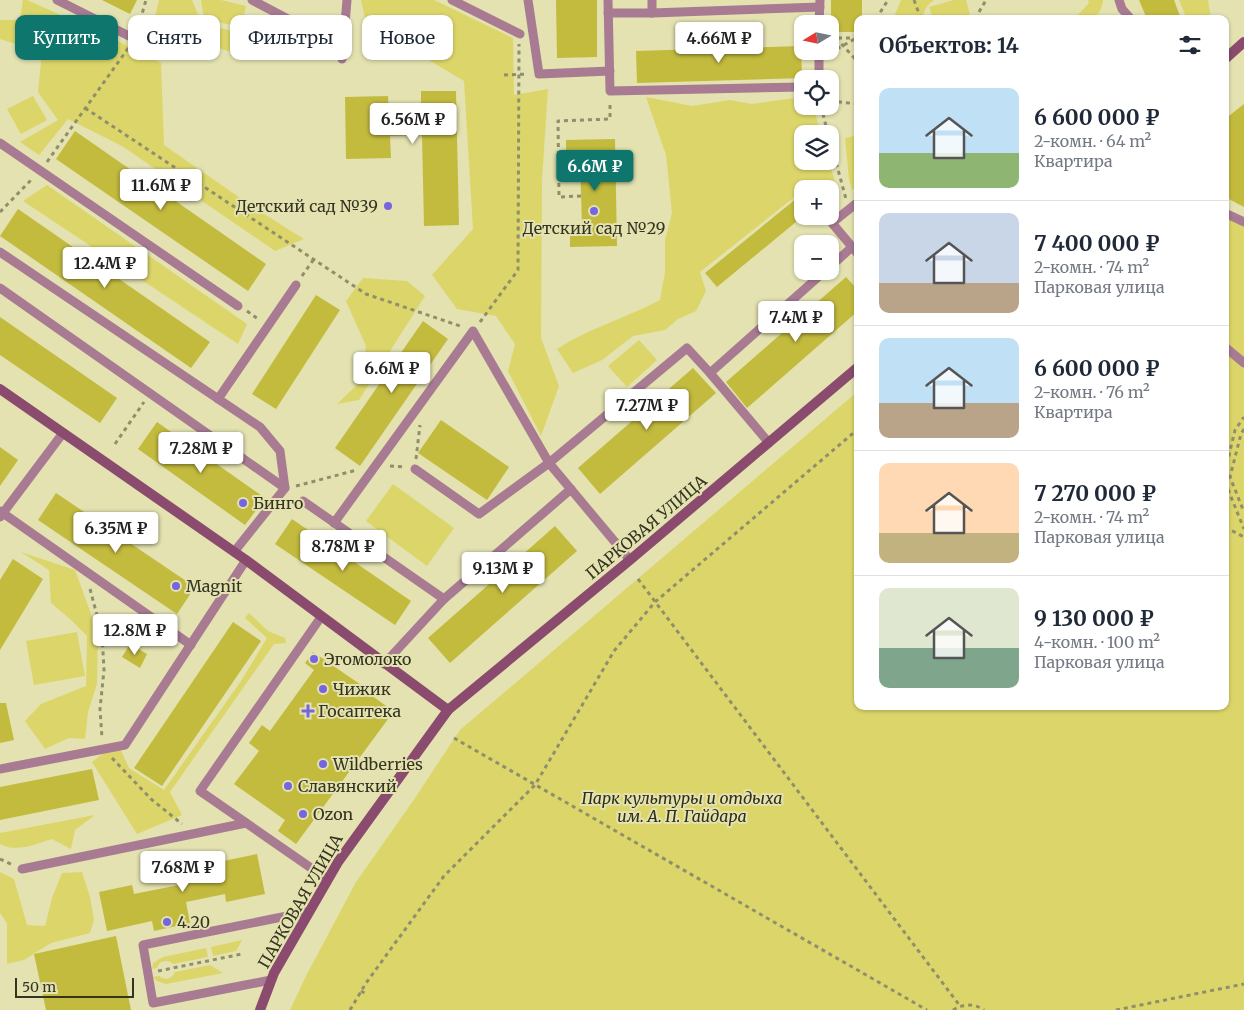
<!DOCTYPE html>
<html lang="ru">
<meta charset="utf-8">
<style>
body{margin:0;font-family:Merriweather,serif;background:#f6f6f7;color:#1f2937;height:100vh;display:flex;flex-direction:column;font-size:19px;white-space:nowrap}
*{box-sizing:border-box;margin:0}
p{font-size:16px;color:#747a83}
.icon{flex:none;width:28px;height:28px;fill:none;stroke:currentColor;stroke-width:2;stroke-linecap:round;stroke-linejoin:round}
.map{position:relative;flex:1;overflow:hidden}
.sheet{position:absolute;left:854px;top:15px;width:375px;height:695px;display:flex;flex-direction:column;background:#fff;border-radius:10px;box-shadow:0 1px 4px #0004}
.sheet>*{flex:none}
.hud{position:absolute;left:15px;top:15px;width:475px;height:45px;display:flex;gap:10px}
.needle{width:32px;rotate:260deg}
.tools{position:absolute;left:794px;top:15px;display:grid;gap:10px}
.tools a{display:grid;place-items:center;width:45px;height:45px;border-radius:10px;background:#fff;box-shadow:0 1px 4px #0004;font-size:25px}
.scale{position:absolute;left:15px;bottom:12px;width:119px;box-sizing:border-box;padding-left:5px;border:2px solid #353421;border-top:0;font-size:14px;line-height:18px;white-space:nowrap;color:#353421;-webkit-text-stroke:4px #e3e2b0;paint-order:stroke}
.price{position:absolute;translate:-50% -42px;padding:0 11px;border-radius:5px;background:#fff;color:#222;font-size:16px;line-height:32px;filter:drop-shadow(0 1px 2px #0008)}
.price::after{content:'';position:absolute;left:50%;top:30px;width:15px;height:11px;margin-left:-8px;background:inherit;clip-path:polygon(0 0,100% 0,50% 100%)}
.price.on{background:#0f766e;color:#fff}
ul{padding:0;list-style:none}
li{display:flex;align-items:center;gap:15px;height:125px;padding:0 25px}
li+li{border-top:1px solid #e0e1e3}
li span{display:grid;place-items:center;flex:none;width:140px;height:100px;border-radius:10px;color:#555}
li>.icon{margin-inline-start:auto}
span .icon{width:60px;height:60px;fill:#fffc;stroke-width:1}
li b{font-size:21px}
h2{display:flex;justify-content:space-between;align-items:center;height:60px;padding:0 25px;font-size:21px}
.pill{padding:0 18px;border-radius:10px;background:#fff;box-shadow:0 1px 4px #0004;font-size:18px;line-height:45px}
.pill.on{background:#0f766e;color:#fff}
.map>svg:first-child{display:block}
.green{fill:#dcd66a}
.building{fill:#c3bb3e}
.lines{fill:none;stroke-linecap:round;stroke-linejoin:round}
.path{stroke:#908f6c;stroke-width:3;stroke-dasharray:4 4;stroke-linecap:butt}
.lane{stroke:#a87b93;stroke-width:9}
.secondary{stroke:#8a4b6f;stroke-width:10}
.poi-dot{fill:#7665e0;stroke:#e3e2b0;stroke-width:2}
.labels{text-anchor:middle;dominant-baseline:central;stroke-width:4;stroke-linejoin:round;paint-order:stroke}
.poi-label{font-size:16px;fill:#353421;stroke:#e3e2b0;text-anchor:start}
.street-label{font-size:16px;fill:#353421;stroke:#e3e2b0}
.park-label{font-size:16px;font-style:italic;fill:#2f2e19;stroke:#e3e2b0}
</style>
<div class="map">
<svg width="1244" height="1010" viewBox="0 0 1244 1010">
<rect width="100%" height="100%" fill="#e3e2b0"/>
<!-- green -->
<g class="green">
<path d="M23,0H27L114,39L161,63L164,145L253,207L304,239L275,251L122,146L68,119L39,155L20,142L58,120L38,92L42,52L0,39V20H20Z"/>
<path d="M159,0H192L202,24L246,34L258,19L277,23L322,50L245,56L195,41L154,20Z"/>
<path d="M201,0H221L246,6L241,27L204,19Z"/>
<path d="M361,0H434L513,38L514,95L548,89L542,180L541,338L559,386L541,436L508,371L515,344L496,316L457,309L432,275L473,229L464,81L366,23Z"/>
<path d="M901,0H935C926,4 925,10 922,19H893Z"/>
<path d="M954,0H966L971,19H933L929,7Z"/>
<path d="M1088,0H1103C1103,7 1099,13 1094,19H1074L1089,3Z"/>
<path d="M1179,0H1208L1211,19L1186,17Z"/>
<path d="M33,96L47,120L21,134L7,109Z"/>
<path d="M646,97L692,106L730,100L752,104L802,97V106H813L821,134H802V161H829L838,193L831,198L830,189H822L815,181L802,189V191L700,272L706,291L696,311L678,319L665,330L633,336L602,360L573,373L557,349C589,328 626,318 660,300L665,272V240L672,213L666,155Z"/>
<path d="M857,135V186L852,190L849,179L845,138Z"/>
<path d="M47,185L247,324L238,344L23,201Z"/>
<path d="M1225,213L1244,222V1010H290L306,976L356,882L413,801L460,730L857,392L858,706H1225Z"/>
<path d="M363,278L407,281L425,296L359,400L337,404L361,381L366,346L346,301Z"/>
<path d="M639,340L657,360L627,387L608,366Z"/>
<path d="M393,484L454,528L427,566L366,521Z"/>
<path d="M21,552L75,570L98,633L97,684L88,712L85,739L69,738L45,749L25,721L41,704L86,686L87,636L69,618L51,603L49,570Z"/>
<path d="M249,613L268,631L285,638L286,643L274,644L170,792L182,815L137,834L92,762L117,742L129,768L164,790L241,681L267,638L245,618Z"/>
<path d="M77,632L85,676L34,685L26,641Z"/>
<path d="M95,815L75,830L71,849L52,839C36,844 16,853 0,844V833Z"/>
<path d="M0,872L14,879L27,925L45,926L52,898L62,873L82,872L90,897L94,920L90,933L51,943L24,960L7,964V923L0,913Z"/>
<path d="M242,940L236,951L213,956L211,947Z"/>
<path d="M206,948L208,957L173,964C168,959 159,960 157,968L152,969L153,963L163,957Z"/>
<path d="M210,965L223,973L166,984L157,981L153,977L159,976C165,981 172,979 175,972Z"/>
</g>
<!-- building -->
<g class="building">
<path d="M102,0H137L130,14Z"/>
<path d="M556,0H597V57L557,58Z"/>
<path d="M831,0H862V19H858V32H831Z"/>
<path d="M1139,0H1174L1181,19H1147Z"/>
<path d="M801,46L802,78L637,83L636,51Z"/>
<path d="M421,91H456L459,225L424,226L422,135L390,136L391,158L346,159L345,97L388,96L389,117H421Z"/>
<path d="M1244,104V207L1225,197V119Z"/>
<path d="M75,131L266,264L248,291L56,159Z"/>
<path d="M615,139L617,246L570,247V225H582L580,160L566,161V140Z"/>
<path d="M802,194V217L717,287L705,273Z"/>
<path d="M18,209L210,342L191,368L0,236Z"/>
<path d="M846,277L858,290V311L747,408L726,382Z"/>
<path d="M316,295L340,310L276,409L252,394Z"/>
<path d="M0,317L117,398L100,423L0,355Z"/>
<path d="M423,321L448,339L360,466L335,448Z"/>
<path d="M693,368L716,393L600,494L578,468Z"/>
<path d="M441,420L509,467L487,500L418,453Z"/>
<path d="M157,422L265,498L245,525L138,449Z"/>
<path d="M0,447L18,460L0,486Z"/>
<path d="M56,493L195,587L177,614L38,520Z"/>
<path d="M292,519L411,601L395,625L275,544Z"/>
<path d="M555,526L577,551L450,663L428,638Z"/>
<path d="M13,559L43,579L0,650V580Z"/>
<path d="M233,622L261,641L162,786L134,768Z"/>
<path d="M130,644L147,654L140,668L122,657Z"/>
<path d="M313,652L367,689L371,695L389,708L391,715L296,844L278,831L285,820L234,784L259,751L249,743L262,725L270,731L314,670L305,663Z"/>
<path d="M0,703H6L14,740L0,743Z"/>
<path d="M92,769L99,800L0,820V787Z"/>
<path d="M257,854L265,894L226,902L225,894L186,902L190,923L154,931L152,921L107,931L99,892L132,885L134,894L179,885L174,863L207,856L209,864Z"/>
<path d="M116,936L131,1010H46L34,954Z"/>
</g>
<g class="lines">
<!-- path -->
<g class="path">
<path d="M914,0L921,19"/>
<path d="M876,19L888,0"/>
<path d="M975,19L986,0"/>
<path d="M138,28L146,0"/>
<path d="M830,38H854"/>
<path d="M836,38L858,62"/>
<path d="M830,53L858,37"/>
<path d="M504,75L528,74"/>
<path d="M830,101L858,104"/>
<path d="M821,106L828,134"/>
<path d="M85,108L366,294L463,327"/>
<path d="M830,140L846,199"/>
<path d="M47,162L129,47"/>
<path d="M581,196L559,197L558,121L610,119V101"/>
<path d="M0,212L33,178"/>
<path d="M302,276L314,259"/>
<path d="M247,311L258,319"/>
<path d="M480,322L518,270L519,44"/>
<path d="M1244,429L1241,434L1230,477L1244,512"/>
<path d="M115,444L144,402"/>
<path d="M416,459L420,425"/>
<path d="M390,466L404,467"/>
<path d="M1225,472L1235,430L1244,417"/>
<path d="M1225,482L1244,529"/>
<path d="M296,486L357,470"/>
<path d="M1225,527L1244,537"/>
<path d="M638,579L960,1006"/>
<path d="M90,589L102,634L104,670L100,709L102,738"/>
<path d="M454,738L927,1010"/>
<path d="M112,758L151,799L182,824"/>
<path d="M0,859L13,865"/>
<path d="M158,971L242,954"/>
<path d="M361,991L368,995"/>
<path d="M350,1010L366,983L444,876L535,785L614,651L655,602L858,429"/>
<path d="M953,1010C963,1004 974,1003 984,1010"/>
<path d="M1116,1010L1244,984"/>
</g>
<!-- lane -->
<g class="lane">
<path d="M57,0L135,39"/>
<path d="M252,0L343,48"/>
<path d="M452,0L520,34"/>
<path d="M528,0L539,74L610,71"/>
<path d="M608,0L610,91L802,87"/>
<path d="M652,0V13L820,7"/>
<path d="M1119,0L1122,9L1131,19"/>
<path d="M608,13H652"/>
<path d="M819,24L820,0"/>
<path d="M342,59L347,0"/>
<path d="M819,79V51"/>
<path d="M0,143L238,306"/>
<path d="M858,202L832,223L858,254"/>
<path d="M1225,213L1244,222"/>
<path d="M0,252L260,427L280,451L285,488L234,552"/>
<path d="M830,267L852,247"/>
<path d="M0,288L285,488"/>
<path d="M1225,347L1244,363"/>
<path d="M710,373L769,443"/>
<path d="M218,399L296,285"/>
<path d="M303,501L444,599L571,489"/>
<path d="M0,511L191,645"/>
<path d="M0,517L63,433"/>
<path d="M334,523L473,331L549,463L479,514L415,469"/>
<path d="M630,560L549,463L687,348L710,373L825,271"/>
<path d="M321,617L200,791L327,879"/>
<path d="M384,664L444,599"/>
<path d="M0,769L125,745L246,560"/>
<path d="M22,869L246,823"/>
<path d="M271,980L153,1003L143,945L307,912"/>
</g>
<!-- secondary -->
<g class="secondary">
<path d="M1225,59L1244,42"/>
<path d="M0,389L246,560L448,710"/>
<path d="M260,1010L274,973L338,862L448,710L630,560L858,367"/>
</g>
</g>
<!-- markers -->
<g class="poi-dot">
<circle cx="388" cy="206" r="5"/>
<circle cx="594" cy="211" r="5"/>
<circle cx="243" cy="503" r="5"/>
<circle cx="176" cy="586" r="5"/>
<circle cx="314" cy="659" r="5"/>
<circle cx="323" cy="689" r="5"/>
<path d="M305.5 703.5h5v5h5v5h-5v5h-5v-5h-5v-5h5z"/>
<circle cx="323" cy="764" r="5"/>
<circle cx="288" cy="786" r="5"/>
<circle cx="303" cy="814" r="5"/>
<circle cx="167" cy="922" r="5"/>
</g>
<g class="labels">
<!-- poi labels -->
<g class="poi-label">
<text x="378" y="206" text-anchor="end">Детский сад №39</text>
<text x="594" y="228" text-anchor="middle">Детский сад №29</text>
<text x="253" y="503">Бинго</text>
<text x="186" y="586">Magnit</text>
<text x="324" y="659">Эгомолоко</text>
<text x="333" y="689">Чижик</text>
<text x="318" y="711">Госаптека</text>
<text x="333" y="764">Wildberries</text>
<text x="298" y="786">Славянский</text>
<text x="313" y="814">Ozon</text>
<text x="177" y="922">4.20</text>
</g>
<!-- street labels -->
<g class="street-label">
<text transform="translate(646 527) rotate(-40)">ПАРКОВАЯ УЛИЦА</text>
<text transform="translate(300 901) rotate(-60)">ПАРКОВАЯ УЛИЦА</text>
</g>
<!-- park labels -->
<g class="park-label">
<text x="682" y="798">Парк культуры и отдыха<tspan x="682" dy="18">им. А. П. Гайдара</tspan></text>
</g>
</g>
</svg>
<div class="tools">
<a><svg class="needle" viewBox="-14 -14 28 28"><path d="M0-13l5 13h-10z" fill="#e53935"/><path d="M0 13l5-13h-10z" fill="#747a83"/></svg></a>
<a><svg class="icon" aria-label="locate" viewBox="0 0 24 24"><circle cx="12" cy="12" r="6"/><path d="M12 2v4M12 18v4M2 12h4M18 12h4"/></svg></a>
<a><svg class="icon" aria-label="layers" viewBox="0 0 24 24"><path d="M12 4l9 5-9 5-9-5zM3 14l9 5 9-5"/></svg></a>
<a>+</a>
<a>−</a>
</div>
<div class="scale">50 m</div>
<b class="price" style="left:719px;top:64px">4.66M ₽</b>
<b class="price" style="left:413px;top:145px">6.56M ₽</b>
<b class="price on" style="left:595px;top:192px">6.6M ₽</b>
<b class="price" style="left:161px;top:211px">11.6M ₽</b>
<b class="price" style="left:105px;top:289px">12.4M ₽</b>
<b class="price" style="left:796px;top:343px">7.4M ₽</b>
<b class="price" style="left:392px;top:394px">6.6M ₽</b>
<b class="price" style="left:647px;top:431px">7.27M ₽</b>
<b class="price" style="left:201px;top:474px">7.28M ₽</b>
<b class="price" style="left:116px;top:554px">6.35M ₽</b>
<b class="price" style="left:343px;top:572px">8.78M ₽</b>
<b class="price" style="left:503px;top:594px">9.13M ₽</b>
<b class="price" style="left:135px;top:656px">12.8M ₽</b>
<b class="price" style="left:183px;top:893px">7.68M ₽</b>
<div class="hud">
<a class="pill on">Купить</a>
<a class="pill">Снять</a>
<a class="pill">Фильтры</a>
<a class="pill">Новое</a>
</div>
<section class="sheet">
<h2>Объектов: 14<svg class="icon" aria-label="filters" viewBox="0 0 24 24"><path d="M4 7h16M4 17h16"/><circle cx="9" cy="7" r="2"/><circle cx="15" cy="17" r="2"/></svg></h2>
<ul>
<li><span style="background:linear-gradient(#bfe0f5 65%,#8fb573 0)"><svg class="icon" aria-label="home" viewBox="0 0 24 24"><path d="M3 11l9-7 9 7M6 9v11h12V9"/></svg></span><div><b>6 600 000 ₽</b><p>2-комн. · 64 m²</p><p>Квартира</p></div></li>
<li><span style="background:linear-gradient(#c9d6e8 70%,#b9a48a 0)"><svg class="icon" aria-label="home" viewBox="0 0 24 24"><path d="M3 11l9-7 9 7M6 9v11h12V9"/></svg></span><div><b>7 400 000 ₽</b><p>2-комн. · 74 m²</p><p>Парковая улица</p></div></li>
<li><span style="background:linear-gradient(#bfe0f5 65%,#b9a48a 0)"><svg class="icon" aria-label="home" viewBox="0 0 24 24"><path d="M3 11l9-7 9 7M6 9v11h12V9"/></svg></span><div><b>6 600 000 ₽</b><p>2-комн. · 76 m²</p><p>Квартира</p></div></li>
<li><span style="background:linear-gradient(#ffd9b3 70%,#c2b280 0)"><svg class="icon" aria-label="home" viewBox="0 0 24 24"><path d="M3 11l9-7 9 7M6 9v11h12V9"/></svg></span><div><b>7 270 000 ₽</b><p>2-комн. · 74 m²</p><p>Парковая улица</p></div></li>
<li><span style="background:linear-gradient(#dfe7d0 60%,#7fa58c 0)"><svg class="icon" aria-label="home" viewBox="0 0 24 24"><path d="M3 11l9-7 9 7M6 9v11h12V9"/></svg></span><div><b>9 130 000 ₽</b><p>4-комн. · 100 m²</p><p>Парковая улица</p></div></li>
</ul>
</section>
</div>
